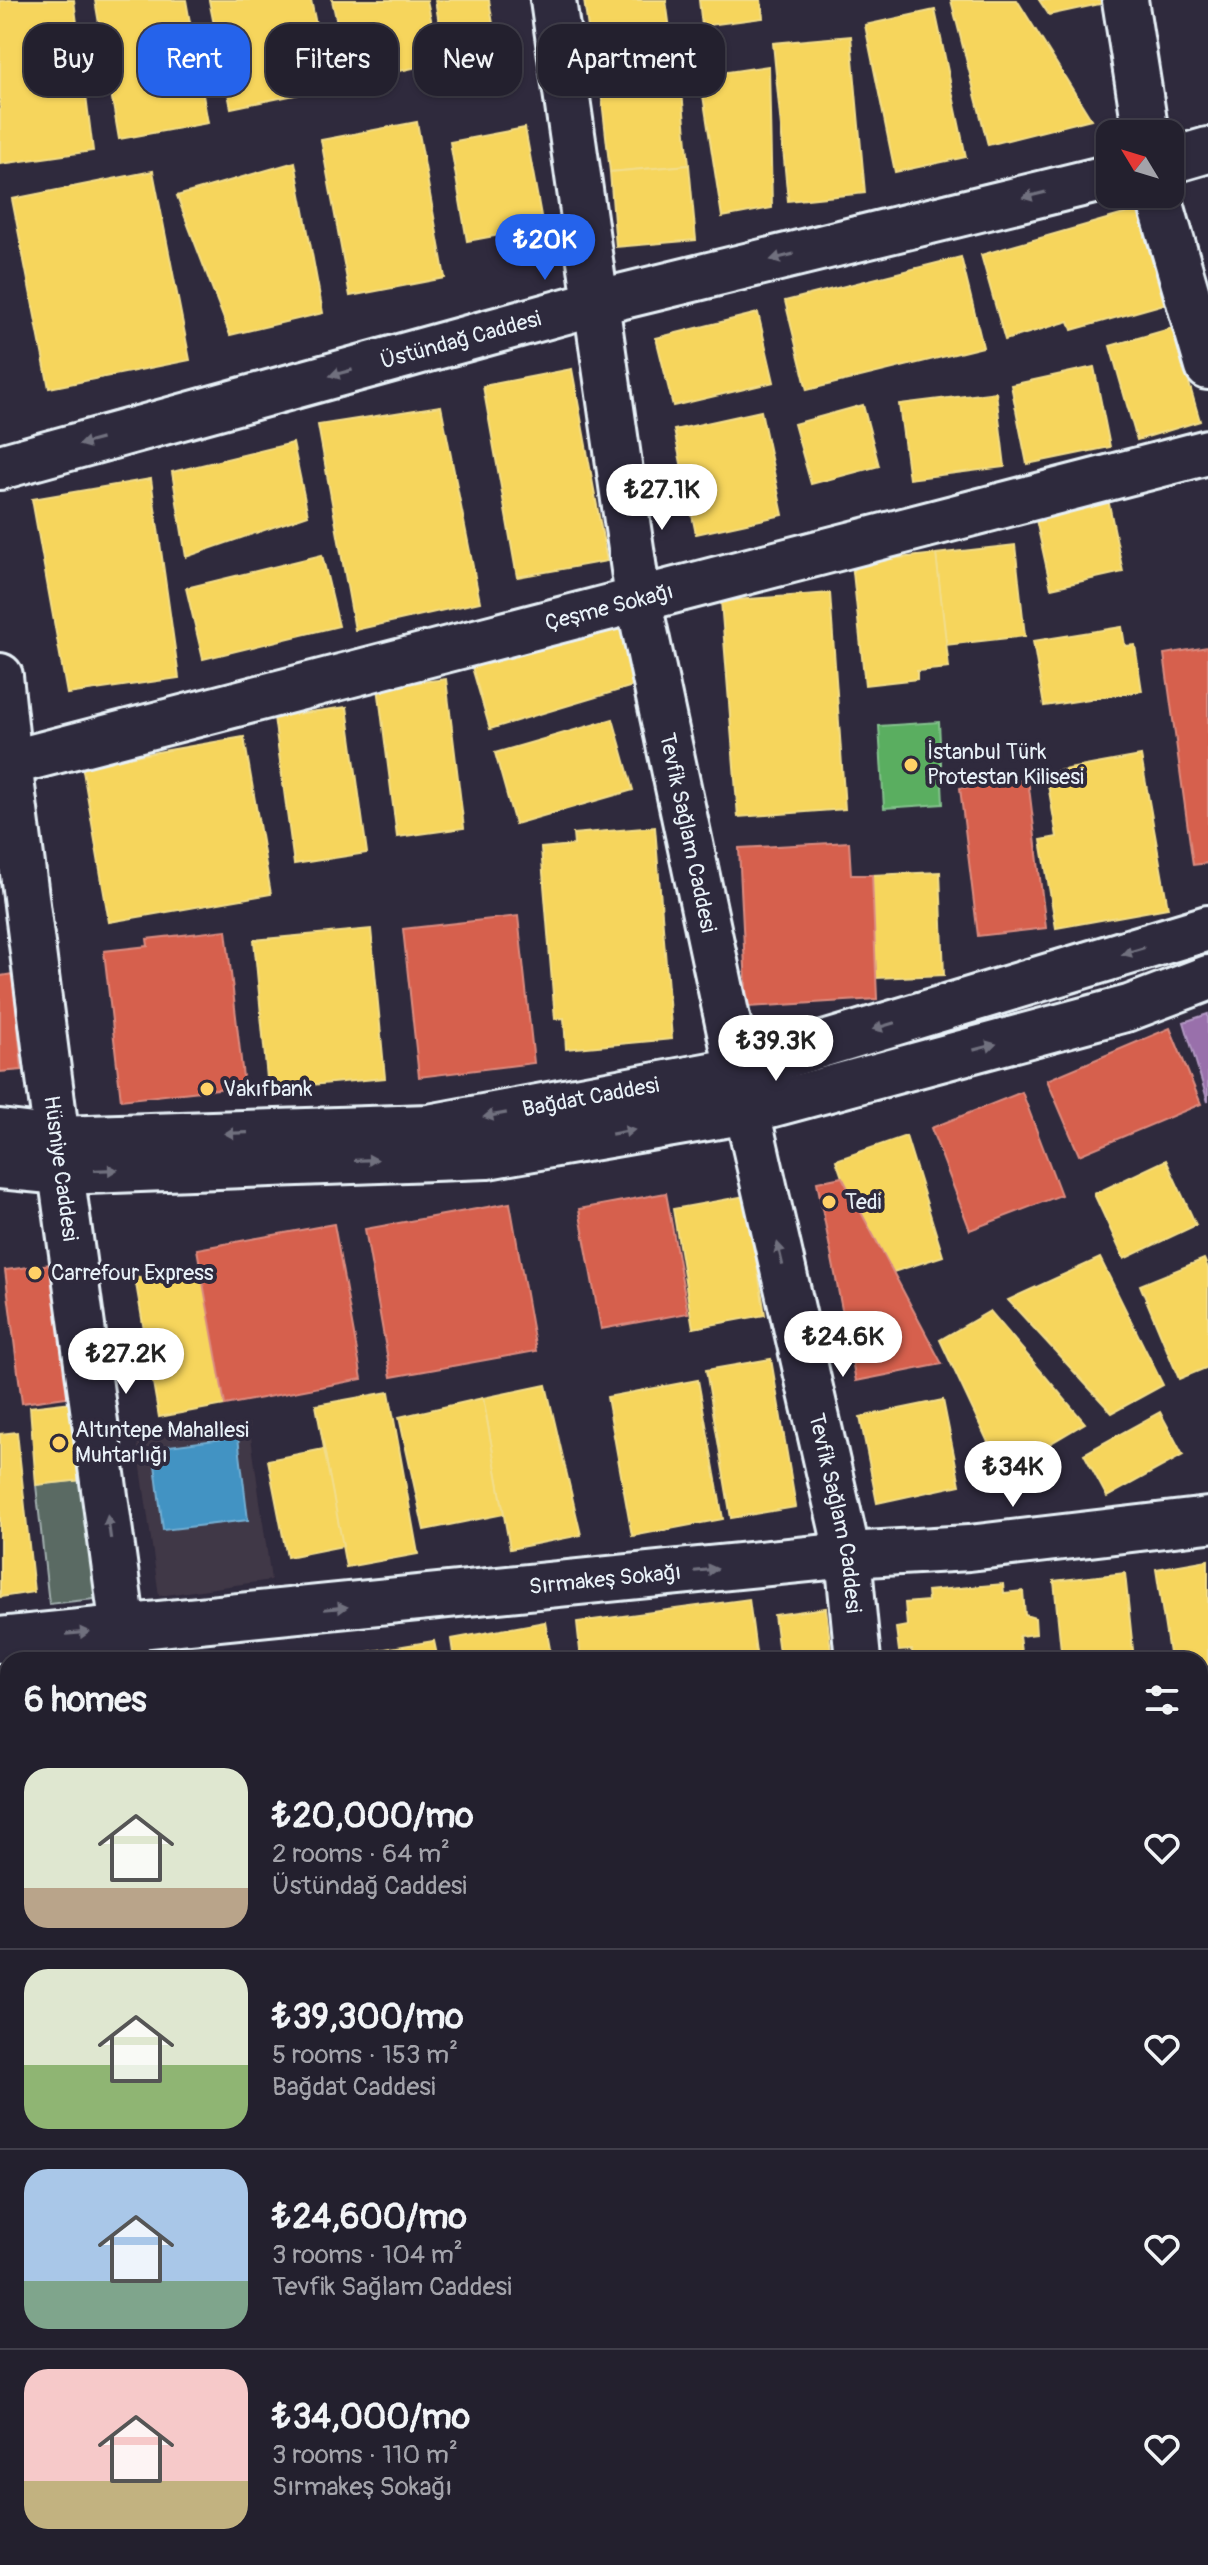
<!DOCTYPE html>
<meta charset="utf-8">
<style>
body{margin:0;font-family:Pangolin,sans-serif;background:#2f2d3a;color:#f1f3f6;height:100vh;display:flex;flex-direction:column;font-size:30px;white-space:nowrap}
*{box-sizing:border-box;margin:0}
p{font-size:26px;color:#a3a3aa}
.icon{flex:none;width:44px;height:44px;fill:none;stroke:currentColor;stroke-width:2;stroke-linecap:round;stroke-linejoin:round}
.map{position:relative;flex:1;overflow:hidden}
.panel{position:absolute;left:0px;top:1652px;width:1208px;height:914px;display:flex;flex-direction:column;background:#23202e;border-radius:24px 24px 0 0;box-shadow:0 2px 6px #0004,0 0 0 2px #403e4a}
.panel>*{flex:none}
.top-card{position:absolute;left:24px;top:24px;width:800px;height:72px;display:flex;gap:16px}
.needle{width:52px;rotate:308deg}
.fabs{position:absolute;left:1096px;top:120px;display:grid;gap:16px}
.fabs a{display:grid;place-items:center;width:88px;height:88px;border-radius:16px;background:#23202e;box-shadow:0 2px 6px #0004,0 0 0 2px #403e4a;font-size:40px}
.price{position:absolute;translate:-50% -68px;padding:0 18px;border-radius:28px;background:#fff;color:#222;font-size:26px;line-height:52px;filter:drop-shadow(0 2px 4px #0008)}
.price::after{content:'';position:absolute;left:50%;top:48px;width:24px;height:18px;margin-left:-12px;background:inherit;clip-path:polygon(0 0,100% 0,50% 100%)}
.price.current{background:#2563eb;color:#fff}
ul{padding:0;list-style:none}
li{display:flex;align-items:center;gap:24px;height:200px;padding:0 24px}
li+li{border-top:2px solid #403e4a}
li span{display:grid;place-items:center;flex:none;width:224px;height:160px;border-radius:24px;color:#555}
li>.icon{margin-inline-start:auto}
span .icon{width:96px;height:96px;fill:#fffc;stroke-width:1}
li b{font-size:34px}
h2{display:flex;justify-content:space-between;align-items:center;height:96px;padding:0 24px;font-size:34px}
.chip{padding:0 28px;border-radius:24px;background:#23202e;box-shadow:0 2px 6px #0004,0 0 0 2px #403e4a;font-size:28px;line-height:72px}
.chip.current{background:#2563eb;color:#fff}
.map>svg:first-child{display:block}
.built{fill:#413746}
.green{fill:#5a6b63;stroke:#a1aeae;stroke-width:2}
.homes{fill:#f6d55c;stroke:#f2dd8b;stroke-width:2}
.shops{fill:#d6604d;stroke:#db8c80;stroke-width:2}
.offices{fill:#9970ab;stroke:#b197c2;stroke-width:2}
.schools{fill:#4393c3;stroke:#74afd3;stroke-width:2}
.public{fill:#5aae61;stroke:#85c28e;stroke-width:2}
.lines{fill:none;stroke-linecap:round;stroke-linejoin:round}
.street-casing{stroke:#e8f1f8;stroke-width:50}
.secondary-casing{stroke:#e8f1f8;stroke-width:50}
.primary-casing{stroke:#e8f1f8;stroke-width:50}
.path{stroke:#e8f1f8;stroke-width:5;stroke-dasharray:8 6;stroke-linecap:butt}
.street{stroke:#2f2a3d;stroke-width:44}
.secondary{stroke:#2f2a3d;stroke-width:44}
.primary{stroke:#2f2a3d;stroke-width:44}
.oneway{fill:#70707e}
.poi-dot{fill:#ffd166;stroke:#2f2a3d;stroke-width:3}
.labels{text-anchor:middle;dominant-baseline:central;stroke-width:8;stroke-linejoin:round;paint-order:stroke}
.street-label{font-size:22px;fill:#e8f1f8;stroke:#2f2a3d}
.poi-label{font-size:22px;fill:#e8f1f8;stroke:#2f2a3d;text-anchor:start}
</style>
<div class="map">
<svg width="1208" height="2565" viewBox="0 0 1208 2565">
<rect width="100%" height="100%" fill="#2f2a3d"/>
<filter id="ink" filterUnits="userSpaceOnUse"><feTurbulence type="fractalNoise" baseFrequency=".0125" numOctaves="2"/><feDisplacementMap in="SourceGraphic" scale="16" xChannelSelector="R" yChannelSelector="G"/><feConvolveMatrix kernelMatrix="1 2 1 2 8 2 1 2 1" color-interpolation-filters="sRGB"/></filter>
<g filter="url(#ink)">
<!-- built -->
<path class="built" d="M249,1423L271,1580L159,1596L137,1439Z"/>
<!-- green -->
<path class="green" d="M90,1479L103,1598L49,1604L36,1485Z"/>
<!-- homes -->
<g class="homes">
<path d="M8,0H74L93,151L0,164V1Z"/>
<path d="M95,0H186L208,123L119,139Z"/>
<path d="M209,0H311L329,88L231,108Z"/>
<path d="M332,0H427L440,62L350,82Z"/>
<path d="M435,0H489L497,48L445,58Z"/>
<path d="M584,0H666L671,37L591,49Z"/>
<path d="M699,0H761L763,18L702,26Z"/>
<path d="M951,0H1017L1091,119L988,145Z"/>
<path d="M1039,0H1108L1109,2L1049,15Z"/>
<path d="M935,10L966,157L895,172L865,25Z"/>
<path d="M851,36L865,193L788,201L773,43Z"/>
<path d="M769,66L772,208L722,217L700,76Z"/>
<path d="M680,71L689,165L610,172L600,82Z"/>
<path d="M417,122L445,278L350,296L321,140Z"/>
<path d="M525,128L543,227L467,241L450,142Z"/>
<path d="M295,162L323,313L230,335L177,196Z"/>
<path d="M689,165L696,240L616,247L610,172Z"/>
<path d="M153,171L190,360L49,388L12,199Z"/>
<path d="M1138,210L1164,304L1072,330L1069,321L1005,340L981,255Z"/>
<path d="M961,257L983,347L807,390L785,301Z"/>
<path d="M758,313L774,382L673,406L656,338Z"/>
<path d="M1173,328L1200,421L1137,440L1110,346Z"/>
<path d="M1094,367L1110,447L1027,464L1011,385Z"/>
<path d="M572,369L607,561L517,577L483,386Z"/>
<path d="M996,392L1005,467L909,479L899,404Z"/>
<path d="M863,405L879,466L811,484L794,424Z"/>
<path d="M441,406L480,602L355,630L318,425Z"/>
<path d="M761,411L783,515L696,534L674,430Z"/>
<path d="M293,443L308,515L186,557L172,472Z"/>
<path d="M151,479L179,678L67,694L32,499Z"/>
<path d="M1108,499L1123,572L1051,588L1035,515Z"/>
<path d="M1015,545L1025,636L946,645L936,554Z"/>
<path d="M936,554L949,668L917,671V679L865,685L852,563Z"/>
<path d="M322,555L339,626L203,659L186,588Z"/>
<path d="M830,593L845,809L738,817L721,601Z"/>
<path d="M617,620L636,685L490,729L471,664Z"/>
<path d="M1122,627L1125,646L1135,645L1142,691L1044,706L1033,641Z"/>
<path d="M446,679L464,828L397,837L378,687Z"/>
<path d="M347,707L367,853L294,864L274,717Z"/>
<path d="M613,719L633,790L515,824L495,753Z"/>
<path d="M244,737L271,894L109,922L82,765Z"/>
<path d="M1141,756L1168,908L1056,928L1041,840L1057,837L1046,773Z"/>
<path d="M655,827L672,1039L566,1049L564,1018L555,1019L541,848L574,845L573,834Z"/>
<path d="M940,872L944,975L876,978L872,875Z"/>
<path d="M371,929L385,1078L268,1089L254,940Z"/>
<path d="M906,1136L943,1256L893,1272L842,1177L836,1160Z"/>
<path d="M1166,1160L1196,1225L1124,1259L1094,1194Z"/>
<path d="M746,1196L765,1315L693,1328L673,1209Z"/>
<path d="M1100,1258L1163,1385L1112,1413L1008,1300Z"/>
<path d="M1204,1259L1208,1268V1367L1179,1379L1140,1285Z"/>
<path d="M201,1266L225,1405L159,1417L135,1278Z"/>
<path d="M990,1311L1085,1423L1002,1472L940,1340Z"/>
<path d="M771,1359L796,1507L731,1518L706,1370Z"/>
<path d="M698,1380L723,1519L632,1536L607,1397Z"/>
<path d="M546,1385L581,1535L510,1549L483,1398Z"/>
<path d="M389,1392L418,1554L346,1567L316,1405Z"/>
<path d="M483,1398L504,1514L424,1530L399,1417Z"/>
<path d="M943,1400L960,1485L877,1503L860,1417Z"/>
<path d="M80,1401L91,1479L36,1485L30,1407Z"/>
<path d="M1160,1412L1183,1455L1107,1497L1084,1454Z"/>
<path d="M17,1432L34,1592L0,1597V1434Z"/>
<path d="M324,1449L343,1546L287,1557L268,1460Z"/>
<path d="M1208,1560V1709L1200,1710V1660H1170L1156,1569Z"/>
<path d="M1125,1573L1134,1660H1062L1054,1581Z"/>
<path d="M1003,1584L1004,1593L1023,1591L1025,1615L1035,1618L1036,1634L1019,1636L1022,1660H913L912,1650L899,1651L896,1628L907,1626L905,1603L928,1601L927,1591Z"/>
<path d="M749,1599L757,1660H581L577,1622Z"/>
<path d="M826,1608L832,1660H780L774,1615Z"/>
<path d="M545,1622L552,1660H454L451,1639Z"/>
<path d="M434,1641L438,1660H349L348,1655Z"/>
<path d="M8,1700V1823L0,1824V1701Z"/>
<path d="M1208,1802V1870L1200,1862V1810Z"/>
<path d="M8,1861V1996L0,1997V1862Z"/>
<path d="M1200,1941L1208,1948V2019L1200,2028Z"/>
<path d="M8,2103V2197L0,2120V2104Z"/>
<path d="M1208,2286V2344L1200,2337V2295Z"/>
<path d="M0,2298L8,2367V2442L0,2443Z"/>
<path d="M1200,2384L1208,2391V2405L1200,2414Z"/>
</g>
<!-- shops -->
<g class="shops">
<path d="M1208,647V863L1193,865L1164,654Z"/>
<path d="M1028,779L1046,928L978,936L960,788Z"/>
<path d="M849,842L851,875H872L877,999L747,1007L739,848Z"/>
<path d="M518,916L534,1063L419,1077L403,929Z"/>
<path d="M226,930L244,1086L121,1100L104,951L148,946L147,939Z"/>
<path d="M13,974L22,1070L0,1072V976Z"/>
<path d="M1170,1028L1201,1104L1079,1155L1047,1080Z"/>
<path d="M1022,1092L1061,1195L970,1230L931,1128Z"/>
<path d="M842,1177L893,1272L942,1364L856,1381L817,1182Z"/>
<path d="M666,1193L688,1313L601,1329L579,1209Z"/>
<path d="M510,1203L536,1351L391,1377L365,1229Z"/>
<path d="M334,1224L362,1379L225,1405L197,1249Z"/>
<path d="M58,1263L74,1396L22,1403L5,1270Z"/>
</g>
<!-- offices -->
<path class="offices" d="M1208,1014V1102L1184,1022Z"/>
<!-- schools -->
<path class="schools" d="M238,1437L248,1520L163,1530L153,1448Z"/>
<!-- public -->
<path class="public" d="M939,722L943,804L884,808L879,726Z"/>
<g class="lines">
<!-- street casing -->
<g class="street-casing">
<g id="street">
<path id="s1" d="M553,0L638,598L738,1070"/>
<path d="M1125,0L1146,134"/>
<path d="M1170,161L1208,150"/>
<path d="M1158,194L1208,367"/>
<path id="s2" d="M0,467L595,303L1110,177"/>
<path id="s3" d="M0,676L9,763L61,1172L127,1658"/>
<path id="s4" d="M9,763L1208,452"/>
<path id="s5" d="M747,1111L848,1555L858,1660"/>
<path id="s6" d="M0,1640L848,1555L969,1548L1208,1520"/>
<path d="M1200,1902L1208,1910"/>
<path d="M0,2037L8,2036"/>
<path d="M1200,2499L1208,2492"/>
<path d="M249,2558L250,2565"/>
</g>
</g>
<!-- secondary casing -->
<g class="secondary-casing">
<g id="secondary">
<path d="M0,2518L8,2520"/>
<path d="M1200,2550H1208"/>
<path d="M183,2558L215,2565"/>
<path d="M704,2565L878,2558"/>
</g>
</g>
<!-- primary casing -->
<g class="primary-casing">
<g id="primary">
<path id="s7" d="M0,1132L58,1139L429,1127L738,1070L1208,928"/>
<path d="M0,1166L61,1172L487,1156L747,1111L1129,1008L1208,978"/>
</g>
</g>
<!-- path -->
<path class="path" d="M1200,1763L1208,1757"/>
<!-- street -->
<use href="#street" class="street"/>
<!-- secondary -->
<use href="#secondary" class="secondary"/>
<!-- primary -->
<use href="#primary" class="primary"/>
</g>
<!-- one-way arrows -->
<defs><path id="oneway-solid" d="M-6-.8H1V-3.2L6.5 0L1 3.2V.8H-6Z" transform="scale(2)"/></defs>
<g class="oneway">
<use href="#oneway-solid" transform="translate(1034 195) rotate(166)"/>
<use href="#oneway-solid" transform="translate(782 257) rotate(166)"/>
<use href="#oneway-solid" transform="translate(341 373) rotate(165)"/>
<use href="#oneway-solid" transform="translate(90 442) rotate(165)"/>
<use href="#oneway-solid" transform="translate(1133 951) rotate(163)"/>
<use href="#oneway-solid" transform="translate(884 1026) rotate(163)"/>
<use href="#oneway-solid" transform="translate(985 1047) rotate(-15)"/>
<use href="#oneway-solid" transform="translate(495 1115) rotate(170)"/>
<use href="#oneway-solid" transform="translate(623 1132) rotate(-10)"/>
<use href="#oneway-solid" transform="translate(236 1133) rotate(178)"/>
<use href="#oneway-solid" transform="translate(366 1160) rotate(-2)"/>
<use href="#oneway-solid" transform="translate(106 1170) rotate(-2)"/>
<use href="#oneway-solid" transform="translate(780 1254) rotate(-103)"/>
<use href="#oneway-solid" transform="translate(109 1527) rotate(-98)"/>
<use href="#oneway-solid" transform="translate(706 1570) rotate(-6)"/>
<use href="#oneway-solid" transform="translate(336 1608) rotate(-6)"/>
<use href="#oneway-solid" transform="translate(78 1633) rotate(-5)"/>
</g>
</g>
<!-- markers -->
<g class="poi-dot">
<circle cx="911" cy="765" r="8"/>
<circle cx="207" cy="1089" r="8"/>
<circle cx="829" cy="1202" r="8"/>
<circle cx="35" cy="1273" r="8"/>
<circle cx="59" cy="1443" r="8"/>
</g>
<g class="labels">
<!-- street labels -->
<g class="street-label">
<text stroke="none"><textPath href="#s2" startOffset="478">Üstündağ Caddesi</textPath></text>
<text stroke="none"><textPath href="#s4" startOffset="620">Çeşme Sokağı</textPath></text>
<text stroke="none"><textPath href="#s1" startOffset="844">Tevfik Sağlam Caddesi</textPath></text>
<text stroke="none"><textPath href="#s7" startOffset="594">Bağdat Caddesi</textPath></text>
<text stroke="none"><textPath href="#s3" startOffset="496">Hüsniye Caddesi</textPath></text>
<text stroke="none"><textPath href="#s5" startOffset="412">Tevfik Sağlam Caddesi</textPath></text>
<text stroke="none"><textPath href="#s6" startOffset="608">Sırmakeş Sokağı</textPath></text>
</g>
<!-- poi labels -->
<g class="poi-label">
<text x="927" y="752">İstanbul Türk<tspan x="927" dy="25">Protestan Kilisesi</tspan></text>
<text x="223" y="1089">Vakıfbank</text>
<text x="845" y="1202">Tedi</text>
<text x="51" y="1273">Carrefour Express</text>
<text x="75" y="1430">Altıntepe Mahallesi<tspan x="75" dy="25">Muhtarlığı</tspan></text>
</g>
</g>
</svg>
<div class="fabs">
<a><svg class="needle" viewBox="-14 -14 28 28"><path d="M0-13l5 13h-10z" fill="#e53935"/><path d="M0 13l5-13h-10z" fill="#a3a3aa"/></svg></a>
</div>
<b class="price current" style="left:545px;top:282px">₺20K</b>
<b class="price" style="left:662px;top:532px">₺27.1K</b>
<b class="price" style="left:776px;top:1083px">₺39.3K</b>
<b class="price" style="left:843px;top:1379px">₺24.6K</b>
<b class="price" style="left:126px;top:1396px">₺27.2K</b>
<b class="price" style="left:1013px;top:1509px">₺34K</b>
<div class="top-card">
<a class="chip">Buy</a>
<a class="chip current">Rent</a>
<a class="chip">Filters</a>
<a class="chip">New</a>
<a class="chip">Apartment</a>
</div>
<section class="panel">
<h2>6 homes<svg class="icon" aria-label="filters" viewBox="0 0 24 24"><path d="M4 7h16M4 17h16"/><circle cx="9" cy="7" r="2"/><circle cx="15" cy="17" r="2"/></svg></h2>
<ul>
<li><span style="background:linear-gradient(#dfe7d0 75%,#b9a48a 0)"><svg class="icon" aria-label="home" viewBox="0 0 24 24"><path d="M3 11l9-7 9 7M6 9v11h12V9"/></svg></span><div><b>₺20,000/mo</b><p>2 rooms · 64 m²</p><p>Üstündağ Caddesi</p></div><svg class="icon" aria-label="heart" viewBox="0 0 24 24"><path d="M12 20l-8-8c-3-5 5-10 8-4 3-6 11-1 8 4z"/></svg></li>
<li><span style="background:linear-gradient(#dfe7d0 60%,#8fb573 0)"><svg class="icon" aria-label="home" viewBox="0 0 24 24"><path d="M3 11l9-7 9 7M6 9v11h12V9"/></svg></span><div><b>₺39,300/mo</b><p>5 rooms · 153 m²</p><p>Bağdat Caddesi</p></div><svg class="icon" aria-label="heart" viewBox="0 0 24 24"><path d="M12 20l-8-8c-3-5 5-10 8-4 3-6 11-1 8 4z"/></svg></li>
<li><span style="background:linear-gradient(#a9c7e8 70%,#7fa58c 0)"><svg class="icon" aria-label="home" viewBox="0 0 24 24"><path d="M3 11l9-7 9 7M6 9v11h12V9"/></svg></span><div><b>₺24,600/mo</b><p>3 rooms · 104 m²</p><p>Tevfik Sağlam Caddesi</p></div><svg class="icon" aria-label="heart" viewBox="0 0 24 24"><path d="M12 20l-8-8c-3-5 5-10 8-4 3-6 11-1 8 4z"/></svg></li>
<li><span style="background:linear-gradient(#f6c9c9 70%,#c2b280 0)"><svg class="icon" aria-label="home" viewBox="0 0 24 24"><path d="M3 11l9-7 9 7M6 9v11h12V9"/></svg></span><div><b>₺34,000/mo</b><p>3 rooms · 110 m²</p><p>Sırmakeş Sokağı</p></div><svg class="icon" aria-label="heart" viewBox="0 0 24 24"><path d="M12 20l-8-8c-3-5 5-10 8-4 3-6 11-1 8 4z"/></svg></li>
</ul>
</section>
</div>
